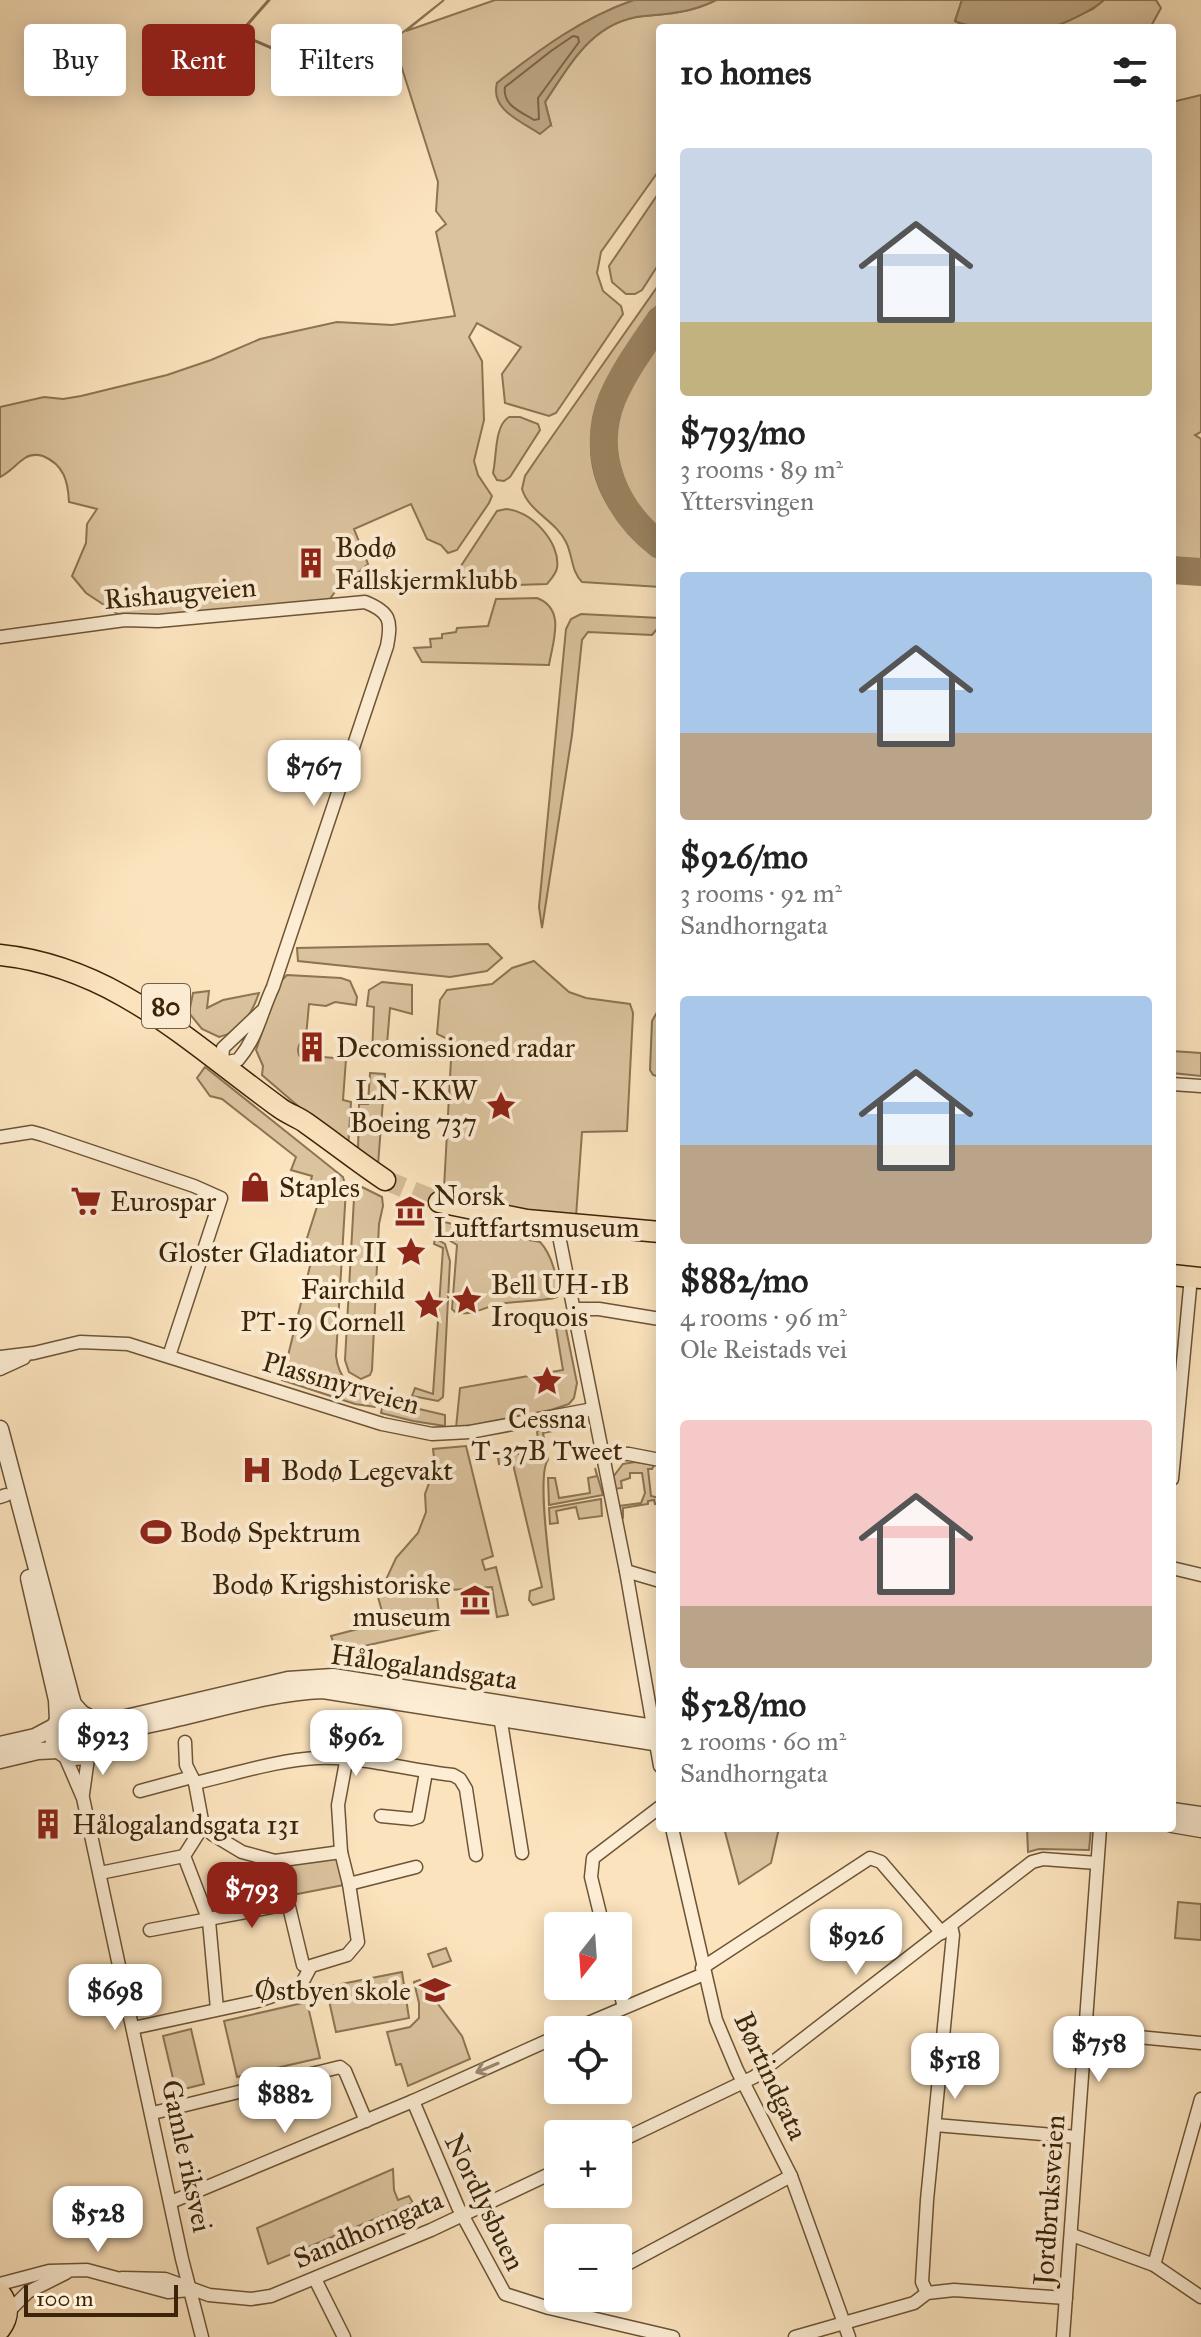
<!DOCTYPE html>
<meta charset="utf-8">
<style>
body{margin:0;font-family:"IM FELL Great Primer",serif;background:#f6f6f6;color:#222;height:100vh;display:flex;flex-direction:column;font-size:30px;white-space:nowrap}
*{box-sizing:border-box;margin:0}
p{font-size:26px;color:#767676}
.icon{flex:none;width:44px;height:44px;fill:none;stroke:currentColor;stroke-width:2;stroke-linecap:round;stroke-linejoin:round}
.map{position:relative;flex:1;overflow:hidden}
.side{position:absolute;left:656px;top:24px;width:520px;height:1808px;display:flex;flex-direction:column;background:#fff;border-radius:8px;box-shadow:0 4px 20px #0003}
.side>*{flex:none}
.banner{position:absolute;left:24px;top:24px;width:512px;height:72px;display:flex;gap:16px}
.needle{width:52px;rotate:197deg}
.buttons{position:absolute;left:544px;top:1912px;display:grid;gap:16px}
.buttons a{display:grid;place-items:center;width:88px;height:88px;border-radius:8px;background:#fff;box-shadow:0 4px 20px #0003;font-size:40px}
.scale{position:absolute;left:24px;bottom:20px;width:154px;box-sizing:border-box;padding-left:8px;border:4px solid #3c2408;border-top:0;font-size:22px;line-height:28px;white-space:nowrap;color:#3c2408;-webkit-text-stroke:6px #fcedd4;paint-order:stroke}
.price{position:absolute;translate:-50% -68px;padding:0 18px;border-radius:16px;background:#fff;color:#222;font-size:26px;line-height:52px;filter:drop-shadow(0 2px 4px #0008)}
.price::after{content:'';position:absolute;left:50%;top:48px;width:24px;height:18px;margin-left:-12px;background:inherit;clip-path:polygon(0 0,100% 0,50% 100%)}
.price.active{background:#8f2418;color:#fff}
ul{padding:0;list-style:none}
li{display:grid;align-content:center;gap:16px;height:424px;padding:0 24px}
li span{display:grid;place-items:center;height:248px;border-radius:8px;color:#555}
li>.icon{margin-inline-start:auto}
span .icon{width:144px;height:144px;fill:#fffc;stroke-width:1}
li b{font-size:34px}
h2{display:flex;justify-content:space-between;align-items:center;height:96px;padding:0 24px;font-size:34px}
.pill{padding:0 28px;border-radius:8px;background:#fff;box-shadow:0 4px 20px #0003;font-size:28px;line-height:72px}
.pill.active{background:#8f2418;color:#fff}
.map>svg:first-child{display:block}
.green{fill:#dbc39e;stroke:#8c7453;stroke-width:2}
.water{fill:#baa27f;stroke:#88704f;stroke-width:2}
.lines{fill:none;stroke-linecap:round;stroke-linejoin:round}
.shore{stroke:#7b6344;stroke-width:2}
.stream{stroke:#88704f;stroke-width:3}
.taxiway{stroke:#9c8462;stroke-width:28}
.trunk-tunnel{stroke:#d5bd99;stroke-width:20;stroke-dasharray:20 10;stroke-linecap:butt}
.minor-casing{stroke:#6c5435;stroke-width:15}
.tertiary-casing{stroke:#6c5435;stroke-width:19}
.trunk-casing{stroke:#3c2408;stroke-width:23}
.minor{stroke:#fcedd4;stroke-width:12}
.tertiary{stroke:#fcedd4;stroke-width:16}
.trunk{stroke:#fbe3bd;stroke-width:20}
.oneway{stroke:#9c886e}
.labels{text-anchor:middle;dominant-baseline:central;stroke-width:8;stroke-linejoin:round;paint-order:stroke}
.shield{fill:#fcedd4;stroke:#766045;stroke-width:2}
.shield-label{font-size:26px;font-weight:bold;fill:#3c2408}
.poi-label{font-size:28px;fill:#3c2408;stroke:#fcedd4;text-anchor:start}
.street-label{font-size:28px;fill:#3c2408;stroke:#fcedd4}
</style>
<div class="map">
<svg width="1201" height="2337" viewBox="0 0 1201 2337">
<rect width="100%" height="100%" fill="#fbe3bd"/>
<filter id="stains"><feTurbulence type="fractalNoise" baseFrequency=".0025" numOctaves="4"/><feColorMatrix values="0 0 0 0 .2 0 0 0 0 .09 0 0 0 0 .02 0 0 0 .5 -.17"/></filter>
<radialGradient id="worn" r=".72"><stop offset=".6" stop-color="#630" stop-opacity="0"/><stop offset="1" stop-color="#630" stop-opacity=".3"/></radialGradient>
<!-- green -->
<g class="green">
<path d="M444,0L406,31L495,0H634C582,18 540,49 497,83L551,125L545,102C571,63 593,21 644,16C669,14 693,12 716,0H962L955,21L969,28H660V169L601,252L597,273L603,291L621,306L623,314L556,413L549,416L505,403L502,374L521,347L477,323L469,337L482,361L484,420L474,461L478,475L492,496L489,503L457,550L448,553L441,545L427,539L411,504L354,529L368,564L335,592L326,604L158,621L121,616L86,593L72,576L86,543L87,524L97,509L69,502C68,481 64,465 43,456C36,454 31,454 25,458C16,464 10,472 0,477V407L44,397L63,399L81,396L167,375L211,360L260,339L337,322L392,325L455,316L436,232L446,224L436,211L438,182L393,40Z"/>
<path d="M1104,0H1156L1161,8L1150,28H1049L1093,9Z"/>
<path d="M1201,95V432L1195,435L1201,439V560L1172,558V102Z"/>
<path d="M660,191V262L642,290L635,294H626L612,282L609,266Z"/>
<path d="M660,283V301C637,336 601,382 593,424C582,482 616,527 660,559V587L582,582C571,571 573,556 566,542C555,520 529,512 522,489L525,476L542,451Z"/>
<path d="M660,339V533C623,504 606,456 620,410C628,384 646,362 660,339Z"/>
<path d="M509,417H520L538,424L540,430L510,477L504,481L497,480L493,473C497,456 494,426 509,417Z"/>
<path d="M506,509C530,510 561,542 557,568C556,574 551,579 547,584L457,587L454,582L455,575L497,511Z"/>
<path d="M537,598C566,609 553,641 549,665L422,662L414,648L431,647L430,639L442,638V634L456,632L457,628L488,626L496,599Z"/>
<path d="M581,614L660,618L658,628L652,635L588,632L582,640L572,735L542,928L539,907L566,629L571,619Z"/>
<path d="M488,944L502,958L487,971L450,977L298,961L297,948Z"/>
<path d="M534,961L569,992L586,998L630,1004L633,1013L627,1131L582,1132L576,1217L492,1207L440,1196V1187L444,1188L452,1041L437,1034L440,1000L447,990L492,984L512,968Z"/>
<path d="M287,975L341,978L350,981L357,997L356,1005L335,1002L326,1006L309,1004L306,1037C287,1051 306,1073 323,1057L346,1059L343,1100L351,1102L348,1149L262,1075L263,1066L256,1050L279,983Z"/>
<path d="M382,982L412,985V1014L390,1008L386,1056L372,1055L374,1007L367,1006L369,990Z"/>
<path d="M209,991L207,1008L223,1000L259,993C251,1015 243,1031 219,1037L202,1029L189,1013L193,993Z"/>
<path d="M660,1007V1077L653,1075L650,1070L652,1021Z"/>
<path d="M1172,1051L1201,1053V1076L1172,1073Z"/>
<path d="M205,1067L343,1177L346,1189L336,1356C340,1385 353,1386 377,1396L379,1401L375,1407L355,1404L282,1380L311,1262L301,1257L321,1194L309,1189L312,1176L291,1170L296,1157L222,1099L210,1096L197,1078Z"/>
<path d="M370,1073L385,1074L378,1165L358,1152L359,1104H368Z"/>
<path d="M358,1185L382,1197L383,1206L379,1224L372,1370L370,1375L361,1379L349,1372L345,1360L354,1198Z"/>
<path d="M437,1220L467,1228L540,1242C551,1253 560,1282 557,1297C548,1301 513,1301 499,1304C485,1307 469,1317 455,1312L452,1309L457,1245L436,1232Z"/>
<path d="M435,1238L445,1244L450,1261L443,1397L438,1401L412,1396L415,1388L433,1394L443,1248L434,1244Z"/>
<path d="M564,1319L577,1383L574,1398L569,1404L551,1410L456,1428L460,1388L563,1370L555,1322Z"/>
<path d="M398,1404L445,1415V1426L413,1421L381,1413L382,1408Z"/>
<path d="M574,1423L587,1424L543,1433L548,1460C536,1475 551,1575 554,1599L533,1605L529,1600L530,1591L542,1587L513,1464H499L498,1458L539,1450L537,1431Z"/>
<path d="M466,1446L493,1556L482,1560L485,1570L496,1567L508,1615L497,1617L492,1587L451,1590L437,1597L441,1629L337,1652L331,1636L385,1622L378,1597L396,1558L418,1533L426,1512L425,1494L435,1467L433,1449Z"/>
<path d="M635,1462L654,1465L652,1469H648L651,1496L660,1498V1503L655,1504L654,1500L648,1501V1504L623,1508V1518L620,1520L618,1506L641,1503L645,1493L642,1473H630V1478L621,1481L622,1488L614,1489L613,1477L623,1464Z"/>
<path d="M595,1468L603,1495L549,1505L548,1478H555L559,1498L590,1493L588,1478L597,1476Z"/>
<path d="M601,1499L602,1516L579,1519L576,1507L556,1511L558,1523L550,1524L549,1508Z"/>
<path d="M724,1828H779L771,1863L739,1884Z"/>
<path d="M1027,1828H1091L1089,1850L1039,1849L1028,1852Z"/>
<path d="M341,1852L349,1884L287,1896L278,1861Z"/>
<path d="M1178,1902L1201,1904V1940L1175,1938Z"/>
<path d="M446,1948L451,1961L433,1967L428,1954Z"/>
<path d="M402,1972L409,2018L336,2032L326,1987Z"/>
<path d="M420,1980L462,2036L470,2059L408,2086L401,2064L396,2065L387,2032L410,2027L419,2018V2003L414,1982Z"/>
<path d="M307,2002L320,2058L237,2077L224,2021Z"/>
<path d="M191,2029L204,2084L176,2091L163,2036Z"/>
<path d="M393,2169L394,2190L398,2200L409,2196L413,2203L268,2264L257,2228Z"/>
</g>
<!-- water -->
<g class="water">
<path d="M634,0H716C693,12 669,14 644,16C593,21 571,63 545,102L551,125L540,134C521,121 490,110 497,83C540,49 582,18 634,0Z"/>
<path d="M962,0H1104C1093,10 1063,25 1048,28C1028,32 973,30 955,21Z"/>
</g>
<g class="lines">
<!-- shore -->
<path class="shore" d="M573,36L578,37L579,42L538,98L539,119L534,120C521,112 502,105 505,87L551,51Z"/>
<!-- stream -->
<path class="stream" d="M269,0L239,34L337,76"/>
<!-- taxiway -->
<g class="taxiway">
<path d="M660,320C643,345 624,371 612,399C590,454 615,511 660,545"/>
<path d="M1172,570L1201,572"/>
</g>
<!-- trunk-tunnel -->
<path class="trunk-tunnel" d="M385,1180L439,1202"/>
<!-- minor casing -->
<g class="minor-casing">
<g id="minor">
<path d="M0,637L125,620L158,621L365,602C390,612 392,620 387,646L273,987C260,1015 258,1036 238,1060L222,1063L223,1048L262,1011"/>
<path d="M1172,1084L1201,1086"/>
<path d="M0,1137L32,1132L43,1135L194,1186L221,1198L169,1356"/>
<path d="M559,1223L560,1241L626,1571L660,1766"/>
<path d="M574,1309H599L660,1319"/>
<path d="M0,1357L34,1353L80,1342L128,1344L382,1424L432,1434L470,1432L593,1409"/>
<path d="M0,1369L24,1358"/>
<path d="M602,1453L629,1454L660,1460"/>
<path d="M1172,1479L1191,1277"/>
<path d="M0,1497L6,1495"/>
<path d="M1172,1568L1201,1575"/>
<path d="M626,1571L660,1581"/>
<path d="M499,1710L522,1853"/>
<path d="M354,1719L338,1805L341,1852L349,1884L416,1867"/>
<path d="M185,1742L186,1765L195,1783L203,1826L212,1834L242,1852L275,1861L341,1852"/>
<path d="M64,1754L83,1798L182,2259L202,2337"/>
<path d="M195,1783C235,1774 277,1760 317,1758C362,1756 408,1770 453,1775L460,1779L466,1789L476,1855"/>
<path d="M140,1791L192,1777"/>
<path d="M83,1794L89,1751"/>
<path d="M381,1816L412,1819L418,1817L426,1772"/>
<path d="M203,1826L184,1856L209,1921L217,2009"/>
<path d="M672,1828L716,2020L737,2070L791,2176L849,2337"/>
<path d="M278,1861L303,1965"/>
<path d="M100,1873L184,1856"/>
<path d="M603,1926L591,1877L593,1858L660,1807"/>
<path d="M150,1930L288,1904"/>
<path d="M702,1968L870,1858L881,1862L942,1933"/>
<path d="M618,1985L624,2007"/>
<path d="M133,2028L254,2002L300,1987L311,1966L347,1955L358,1942L349,1884"/>
<path d="M572,2030L704,1974"/>
<path d="M1086,2032L1201,2043"/>
<path d="M413,2101L458,2207L505,2294L549,2308L673,2337"/>
<path d="M153,2113L340,2067L345,2071L366,2121"/>
<path d="M935,2125L1077,2137"/>
<path d="M618,2142L754,2077L1032,1862L1043,1859L1097,1863"/>
<path d="M171,2202L413,2101L558,2036"/>
<path d="M1072,2235L1154,2265L1201,2297"/>
<path d="M1154,2265L1201,2099"/>
<path d="M618,2269L791,2176"/>
<path d="M122,2278L165,2279L209,2295L251,2299L271,2296L431,2230L558,2170"/>
<path d="M315,2279L344,2337"/>
<path d="M0,2284L49,2271L87,2270L168,2292L190,2290"/>
<path d="M927,2293L922,2282L927,2200L953,1935L951,1926"/>
<path d="M7,2313L28,2292L66,2273"/>
<path d="M572,2313L586,2298"/>
<path d="M795,2337L914,2303L927,2293L954,2290L1066,2298"/>
<path d="M1063,2337L1100,1828"/>
</g>
</g>
<!-- tertiary casing -->
<g class="tertiary-casing">
<g id="tertiary">
<path d="M0,1429L71,1697L73,1704L82,1714"/>
<path d="M29,1578L57,1700L58,1721"/>
<circle cx="75" cy="1735" r="22"/>
<path d="M89,1718L99,1722H109L288,1680L333,1677L660,1729"/>
<path d="M95,1744C117,1728 150,1725 177,1718C225,1707 274,1692 323,1690L660,1743"/>
<path d="M0,1745L35,1737L54,1727"/>
<path d="M0,1760L38,1751L59,1750"/>
<path d="M1172,1811L1201,1815"/>
<path d="M1172,1824L1201,1829"/>
</g>
</g>
<!-- trunk casing -->
<g class="trunk-casing">
<g id="trunk">
<path d="M0,955C115,967 190,1043 280,1108C288,1114 298,1117 306,1123C333,1142 358,1162 385,1180"/>
<path d="M439,1202L527,1220L660,1232"/>
<path d="M1172,1275L1201,1278"/>
<path d="M0,2293C9,2305 9,2317 0,2329"/>
</g>
</g>
<!-- minor -->
<use href="#minor" class="minor"/>
<!-- tertiary -->
<use href="#tertiary" class="tertiary"/>
<!-- trunk -->
<use href="#trunk" class="trunk"/>
</g>
<!-- one-way arrows -->
<defs><path id="oneway-shaft" d="M-6 0H5M1.5-3L5.5 0L1.5 3" fill="none" stroke-width="1.6" stroke-linecap="round" stroke-linejoin="round" transform="scale(2)"/></defs>
<use class="oneway" href="#oneway-shaft" transform="translate(487 2068) rotate(157)"/>
<!-- icons -->
<defs>
<g id="building-bare" transform="scale(2.4)"><path d="M-4-6H4V6H1V3H-1V6H-4ZM-2.5-4.3h1.7v1.8h-1.7ZM.8-4.3h1.7v1.8H.8ZM-2.5-1h1.7V.8h-1.7ZM.8-1h1.7V.8H.8Z" fill="#8f2418" stroke="#fcedd4" stroke-width="2.5" paint-order="stroke"/></g>
<g id="sight-bare" transform="scale(2.4)"><path d="M0-6L1.8-2.2L6-1.7L2.9 1.2L3.7 5.4L0 3.3L-3.7 5.4L-2.9 1.2L-6-1.7L-1.8-2.2Z" fill="#8f2418" stroke="#fcedd4" stroke-width="2.5" paint-order="stroke"/></g>
<g id="shop-bare" transform="scale(2.4)"><path d="M-5-2.5h2.3a2.7 3.5 0 0 1 5.4 0H5L5.5 6h-11ZM-1.5-2.5h3a1.5 2.3 0 0 0-3 0Z" fill="#8f2418" stroke="#fcedd4" stroke-width="2.5" paint-order="stroke"/></g>
<g id="supermarket-bare" transform="scale(2.4)"><path d="M-6-5.5h2.5l.6 2H6L4.5 2H-2.5L-4.4-4H-6ZM-1.5 3.2a1.3 1.3 0 1 0 .1 0ZM3 3.2a1.3 1.3 0 1 0 .1 0Z" fill="#8f2418" stroke="#fcedd4" stroke-width="2.5" paint-order="stroke"/></g>
<g id="museum-bare" transform="scale(2.4)"><path d="M0-6L6-3V-2H-6V-3ZM-5-1h2V3h-2ZM-1-1h2V3h-2ZM3-1h2V3H3ZM-6 4H6V6H-6Z" fill="#8f2418" stroke="#fcedd4" stroke-width="2.5" paint-order="stroke"/></g>
<g id="hospital-bare" transform="scale(2.4)"><path d="M-5-5h3v3.5h4V-5h3V5h-3V1.5h-4V5h-3Z" fill="#8f2418" stroke="#fcedd4" stroke-width="2.5" paint-order="stroke"/></g>
<g id="stadium-bare" transform="scale(2.4)"><path d="M0-5a6.5 5 0 1 0 0 10a6.5 5 0 1 0 0-10ZM-3.5-1.8h7v3.6h-7Z" fill="#8f2418" stroke="#fcedd4" stroke-width="2.5" paint-order="stroke"/></g>
<g id="school-bare" transform="scale(2.4)"><path d="M0-5L7-2L0 1L-7-2ZM-4 1L0 2.5L4 1V4Q0 6-4 4Z" fill="#8f2418" stroke="#fcedd4" stroke-width="2.5" paint-order="stroke"/></g>
</defs>
<g fill-rule="evenodd">
<use href="#building-bare" x="311" y="563"/>
<use href="#building-bare" x="312" y="1047"/>
<use href="#sight-bare" x="501" y="1106"/>
<use href="#shop-bare" x="255" y="1187"/>
<use href="#supermarket-bare" x="86" y="1201"/>
<use href="#museum-bare" x="410" y="1211"/>
<use href="#sight-bare" x="411" y="1252"/>
<use href="#sight-bare" x="467" y="1300"/>
<use href="#sight-bare" x="429" y="1305"/>
<use href="#sight-bare" x="547" y="1381"/>
<use href="#hospital-bare" x="257" y="1470"/>
<use href="#stadium-bare" x="156" y="1532"/>
<use href="#museum-bare" x="475" y="1600"/>
<use href="#building-bare" x="48" y="1824"/>
<use href="#school-bare" x="435" y="1990"/>
</g>
<g class="labels">
<!-- shield labels -->
<rect class="shield" x="142" y="984" width="48" height="44" rx="6"/>
<g class="shield-label">
<text x="166" y="1006">80</text>
</g>
<!-- poi labels -->
<g class="poi-label">
<text x="335" y="547">Bodø<tspan x="335" dy="32">Fallskjermklubb</tspan></text>
<text x="336" y="1047">Decomissioned radar</text>
<text x="477" y="1090" text-anchor="end">LN-KKW<tspan x="477" dy="32">Boeing 737</tspan></text>
<text x="279" y="1187">Staples</text>
<text x="434" y="1195">Norsk<tspan x="434" dy="32">Luftfartsmuseum</tspan></text>
<text x="110" y="1201">Eurospar</text>
<text x="387" y="1252" text-anchor="end">Gloster Gladiator II</text>
<text x="491" y="1284">Bell UH-1B<tspan x="491" dy="32">Iroquois</tspan></text>
<text x="405" y="1289" text-anchor="end">Fairchild<tspan x="405" dy="32">PT-19 Cornell</tspan></text>
<text x="547" y="1418" text-anchor="middle">Cessna<tspan x="547" dy="32">T-37B Tweet</tspan></text>
<text x="281" y="1470">Bodø Legevakt</text>
<text x="180" y="1532">Bodø Spektrum</text>
<text x="451" y="1584" text-anchor="end">Bodø Krigshistoriske<tspan x="451" dy="32">museum</tspan></text>
<text x="72" y="1824">Hålogalandsgata 131</text>
<text x="411" y="1990" text-anchor="end">Østbyen skole</text>
</g>
<!-- street labels -->
<g class="street-label">
<text transform="translate(180 593) rotate(-5)">Rishaugveien</text>
<text transform="translate(341 1383) rotate(16)">Plassmyrveien</text>
<text transform="translate(424 1667) rotate(8)">Hålogalandsgata</text>
<text transform="translate(771 2076) rotate(65)">Børtindgata</text>
<text transform="translate(187 2156) rotate(78)">Gamle riksvei</text>
<text transform="translate(1049 2200) rotate(-86)">Jordbruksveien</text>
<text transform="translate(485 2202) rotate(64)">Nordlysbuen</text>
<text transform="translate(368 2229) rotate(-23)">Sandhorngata</text>
</g>
</g>
<rect width="100%" height="100%" filter="url(#stains)"/>
<rect width="100%" height="100%" fill="url(#worn)"/>
</svg>
<div class="buttons">
<a><svg class="needle" viewBox="-14 -14 28 28"><path d="M0-13l5 13h-10z" fill="#e53935"/><path d="M0 13l5-13h-10z" fill="#767676"/></svg></a>
<a><svg class="icon" aria-label="locate" viewBox="0 0 24 24"><circle cx="12" cy="12" r="6"/><path d="M12 2v4M12 18v4M2 12h4M18 12h4"/></svg></a>
<a>+</a>
<a>−</a>
</div>
<div class="scale">100 m</div>
<b class="price" style="left:314px;top:808px">$767</b>
<b class="price" style="left:103px;top:1777px">$923</b>
<b class="price" style="left:356px;top:1778px">$962</b>
<b class="price active" style="left:252px;top:1930px">$793</b>
<b class="price" style="left:856px;top:1977px">$926</b>
<b class="price" style="left:115px;top:2032px">$698</b>
<b class="price" style="left:1099px;top:2084px">$758</b>
<b class="price" style="left:955px;top:2101px">$518</b>
<b class="price" style="left:285px;top:2135px">$882</b>
<b class="price" style="left:98px;top:2254px">$528</b>
<div class="banner">
<a class="pill">Buy</a>
<a class="pill active">Rent</a>
<a class="pill">Filters</a>
</div>
<section class="side">
<h2>10 homes<svg class="icon" aria-label="filters" viewBox="0 0 24 24"><path d="M4 7h16M4 17h16"/><circle cx="9" cy="7" r="2"/><circle cx="15" cy="17" r="2"/></svg></h2>
<ul>
<li><span style="background:linear-gradient(#c9d6e8 70%,#c2b280 0)"><svg class="icon" aria-label="home" viewBox="0 0 24 24"><path d="M3 11l9-7 9 7M6 9v11h12V9"/></svg></span><div><b>$793/mo</b><p>3 rooms · 89 m²</p><p>Yttersvingen</p></div></li>
<li><span style="background:linear-gradient(#a9c7e8 65%,#b9a48a 0)"><svg class="icon" aria-label="home" viewBox="0 0 24 24"><path d="M3 11l9-7 9 7M6 9v11h12V9"/></svg></span><div><b>$926/mo</b><p>3 rooms · 92 m²</p><p>Sandhorngata</p></div></li>
<li><span style="background:linear-gradient(#a9c7e8 60%,#b9a48a 0)"><svg class="icon" aria-label="home" viewBox="0 0 24 24"><path d="M3 11l9-7 9 7M6 9v11h12V9"/></svg></span><div><b>$882/mo</b><p>4 rooms · 96 m²</p><p>Ole Reistads vei</p></div></li>
<li><span style="background:linear-gradient(#f6c9c9 75%,#b9a48a 0)"><svg class="icon" aria-label="home" viewBox="0 0 24 24"><path d="M3 11l9-7 9 7M6 9v11h12V9"/></svg></span><div><b>$528/mo</b><p>2 rooms · 60 m²</p><p>Sandhorngata</p></div></li>
</ul>
</section>
</div>
